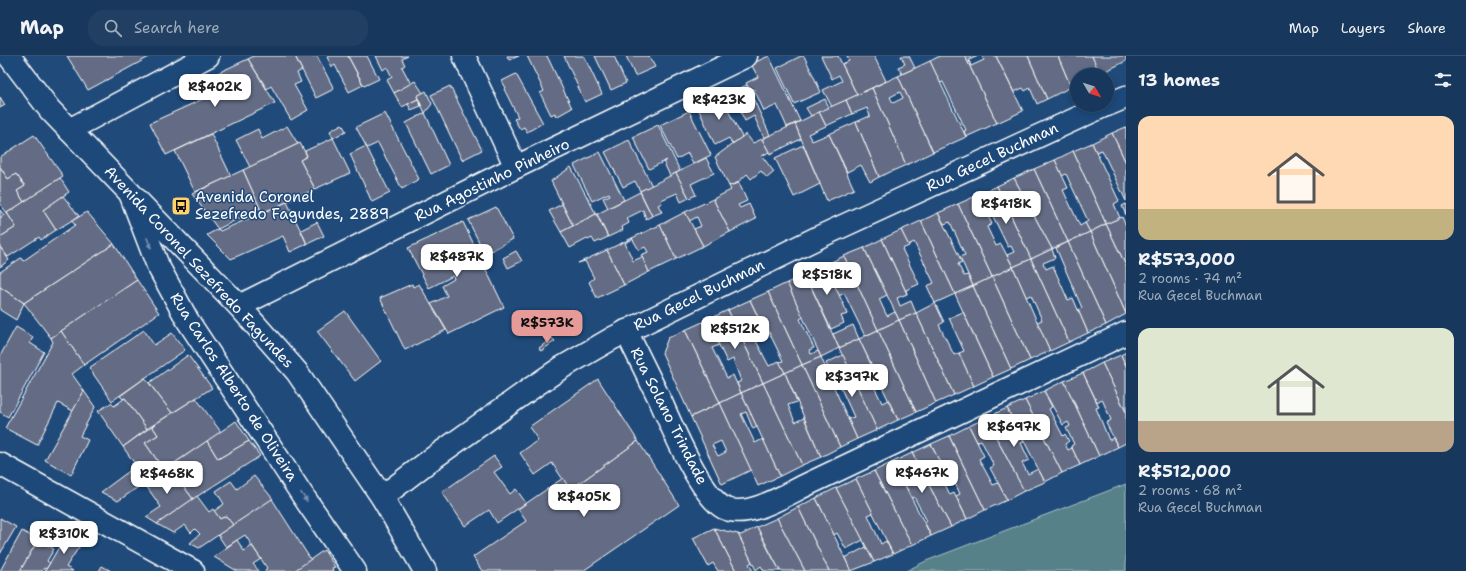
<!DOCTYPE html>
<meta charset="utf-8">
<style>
body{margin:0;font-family:"Shantell Sans",sans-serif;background:#203f62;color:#f1f3f6;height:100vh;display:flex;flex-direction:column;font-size:15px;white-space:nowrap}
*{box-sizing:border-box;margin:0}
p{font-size:13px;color:#9eacbb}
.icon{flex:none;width:22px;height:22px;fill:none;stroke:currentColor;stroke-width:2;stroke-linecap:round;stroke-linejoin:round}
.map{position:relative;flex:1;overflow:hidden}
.side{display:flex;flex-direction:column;background:#17385c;width:340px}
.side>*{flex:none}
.needle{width:26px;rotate:129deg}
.buttons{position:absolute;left:1070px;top:12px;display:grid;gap:8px}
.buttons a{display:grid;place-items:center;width:44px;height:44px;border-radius:50%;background:#17385c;box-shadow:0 2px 6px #0003,0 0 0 1px #365272;font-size:20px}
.price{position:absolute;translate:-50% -34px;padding:0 9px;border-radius:8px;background:#fff;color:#222;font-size:13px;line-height:26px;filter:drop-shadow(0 1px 2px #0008)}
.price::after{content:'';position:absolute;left:50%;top:24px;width:12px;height:9px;margin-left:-6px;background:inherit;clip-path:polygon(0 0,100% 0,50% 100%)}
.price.on{background:#e69b98;color:#111}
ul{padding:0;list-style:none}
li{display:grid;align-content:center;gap:8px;height:212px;padding:0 12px}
li span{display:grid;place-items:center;height:124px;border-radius:12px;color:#555}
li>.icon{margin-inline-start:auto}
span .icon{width:72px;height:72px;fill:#fffc;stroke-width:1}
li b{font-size:17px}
h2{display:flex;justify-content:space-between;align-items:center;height:48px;padding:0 12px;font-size:17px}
header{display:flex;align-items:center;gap:24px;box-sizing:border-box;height:56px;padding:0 20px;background:#17385c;border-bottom:1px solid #365272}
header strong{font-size:19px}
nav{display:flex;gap:22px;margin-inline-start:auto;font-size:14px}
.search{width:280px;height:36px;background:#203f62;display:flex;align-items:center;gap:10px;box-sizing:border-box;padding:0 14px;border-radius:16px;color:#9eacbb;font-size:15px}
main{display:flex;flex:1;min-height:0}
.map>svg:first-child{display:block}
.green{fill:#578188;stroke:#abc0c4}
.building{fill:#636c84;stroke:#fff;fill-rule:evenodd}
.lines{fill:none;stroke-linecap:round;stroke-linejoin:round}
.minor-casing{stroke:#fff;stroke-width:25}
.major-casing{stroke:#fff;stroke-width:25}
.minor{stroke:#1f4a7a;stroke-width:22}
.major{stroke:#1f4a7a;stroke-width:22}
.oneway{fill:#7992af}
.labels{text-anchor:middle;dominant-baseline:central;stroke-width:3;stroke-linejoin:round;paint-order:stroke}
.street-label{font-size:15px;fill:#fff;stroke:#1f4a7a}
.poi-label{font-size:15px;fill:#fff;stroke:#1f4a7a;text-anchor:start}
</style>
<header>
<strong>Map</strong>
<div class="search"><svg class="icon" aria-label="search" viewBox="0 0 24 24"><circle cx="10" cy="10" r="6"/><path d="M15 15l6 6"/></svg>Search here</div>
<nav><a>Map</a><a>Layers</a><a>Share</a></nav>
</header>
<main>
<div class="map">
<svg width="1126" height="515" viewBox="0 0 1126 515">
<rect width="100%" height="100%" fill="#1f4a7a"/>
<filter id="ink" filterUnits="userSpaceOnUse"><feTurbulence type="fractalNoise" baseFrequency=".025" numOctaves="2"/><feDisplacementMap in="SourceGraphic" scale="8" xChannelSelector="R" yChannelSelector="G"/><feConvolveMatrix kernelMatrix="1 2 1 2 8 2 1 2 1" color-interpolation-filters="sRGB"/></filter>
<g filter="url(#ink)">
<!-- green -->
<path class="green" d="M1126,428V515H906L926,505Z"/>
<!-- building -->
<g class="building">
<path d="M67,0H151L88,34Z"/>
<path d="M254,0H295L302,14L297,17L301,26L294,29L308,54L291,64L271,30L267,33L248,3Z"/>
<path d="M295,0H317L334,33L316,42Z"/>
<path d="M329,0H348L363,29L349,36L335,9L332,11L327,1Z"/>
<path d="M348,0H367L379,23L364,30Z"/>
<path d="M376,0H408L402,3L405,9L402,11L411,28L394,37L387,24L392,21L387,11L383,14Z"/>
<path d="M507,0H519L509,4Z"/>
<path d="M527,0H547L572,52L556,61L555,57L551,59L540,37L544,35Z"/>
<path d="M564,0H584L602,38L585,46Z"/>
<path d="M595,0H614L626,27L611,34Z"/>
<path d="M626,0H649L655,11L635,20Z"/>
<path d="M769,0L800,65L787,71L777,49L764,55L754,33L750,35L746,27L758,21L751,8Z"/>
<path d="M801,0H804L821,36L794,48L777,12Z"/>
<path d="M821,0H838L857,39L832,51L823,34L842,25L839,19L832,23Z"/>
<path d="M847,0H874L886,25L857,39L842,8L849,5Z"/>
<path d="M901,0H909L915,12L902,18L898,11L905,8Z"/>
<path d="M940,0H965L997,67L966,81L964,75L966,74L943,26L940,27L930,5Z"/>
<path d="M965,0H978L969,4L971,10L984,4L982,0H996L1023,55L997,67Z"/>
<path d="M996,0H1028L1047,43L1037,48L1030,32L1025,35L1023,32L1014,36Z"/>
<path d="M1028,0H1058L1071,31L1047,43Z"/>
<path d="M1058,0H1092L1100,18L1077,19V29L1071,31Z"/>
<path d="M1092,0H1126V5L1100,18Z"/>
<path d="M248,3L275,47L166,99L150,67L216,37L209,21Z"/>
<path d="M930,5L966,81L933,96L898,20Z"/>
<path d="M516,18L543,67L527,76L524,71L520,73L514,63L518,61L504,33L506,32L502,25Z"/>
<path d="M898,20L933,96L906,109L872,32ZM900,36L903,42L893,47L890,41Z"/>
<path d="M415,25L423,37L417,40L418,43L402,51L394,37Z"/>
<path d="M747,29L770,79L764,82L754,60L745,65L731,36Z"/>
<path d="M450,30L482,94L462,104L431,39Z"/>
<path d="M872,32L906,109L879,121L856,66L870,60L867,52L852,58L846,44Z"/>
<path d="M426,35L432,48L425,57L417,40Z"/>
<path d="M720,39L742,81L732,88L729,82L715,89L697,50Z"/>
<path d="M0,41L5,49L0,52Z"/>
<path d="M418,43L421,50L411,54L408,48Z"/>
<path d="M825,43L829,52L811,60L806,52Z"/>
<path d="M846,44L852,58L826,70L819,56Z"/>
<path d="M689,55L711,99L693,108L688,97L677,103L660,69Z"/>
<path d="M819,56L826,70L808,78L812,85L829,78L854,133L827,145L795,68Z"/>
<path d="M385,57L419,123L402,133L378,87L367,92L356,71Z"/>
<path d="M425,57L449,109L431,118L406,67Z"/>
<path d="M856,66L879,121L870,126L861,109L847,116L829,78Z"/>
<path d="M342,68L346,75L333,82L330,75Z"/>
<path d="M795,68L801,83L770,98L762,83Z"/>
<path d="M658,69L680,115L670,120L664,107L667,104L649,113L633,81Z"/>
<path d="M287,70L298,88L250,111L236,84L258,73L262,83Z"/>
<path d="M1126,71V107L1112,77Z"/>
<path d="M1112,77L1126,107V145L1102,94L1096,96L1092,87Z"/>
<path d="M211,78L231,120L195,136L175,95Z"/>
<path d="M746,78L753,87L762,83L769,96L762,100L774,116L767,122L761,115L751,123L747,118L737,127L729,130L715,101Z"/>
<path d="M34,79L63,120L24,146L17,135L25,130L16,118L8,123L0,111V101Z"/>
<path d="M333,82L350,117L315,133L300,104L307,100L305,95Z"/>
<path d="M629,84L652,130L640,135L635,125L623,131L605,96Z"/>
<path d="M300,87L307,100L300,104L315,133L262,157L243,114Z"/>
<path d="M1092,87L1119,145L1114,148L1120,162L1106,168L1073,95Z"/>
<path d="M803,89L820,128L794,141L775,102Z"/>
<path d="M366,90L390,137L372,146L350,98Z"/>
<path d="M1073,95L1106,168L1090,176L1085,167L1088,165L1066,118L1062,120L1055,104Z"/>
<path d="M600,96L624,144L608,152L603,142L610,139L609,137L592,145L574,109Z"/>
<path d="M706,102L714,117L691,128L696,139L689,142L676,117Z"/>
<path d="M1055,104L1068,132L1063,134L1080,170L1085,167L1090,176L1068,186L1034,113Z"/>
<path d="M0,111L8,123L16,118L25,130L17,135L24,146L7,157L0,148Z"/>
<path d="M571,111L596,158L573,170L551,125Z"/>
<path d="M1034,113L1068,186L1052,193L1014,122Z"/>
<path d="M243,114L260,152L218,173L192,138Z"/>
<path d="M676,117L689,142L681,146L677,137L661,144L662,147L658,149L662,156L652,160L640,135Z"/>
<path d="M60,122L69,136L43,154L56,174L41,184L39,181L8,201L0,191V181L16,171L7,157Z"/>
<path d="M1014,122L1052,193L1031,203L997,130Z"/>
<path d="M739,127L747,145L738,149L740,152L749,148L756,163L730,176L713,143L731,134L729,130Z"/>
<path d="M997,130L1031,203L1013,211L1007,199L1014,196L1011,190L1008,191L987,148L983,150L978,139Z"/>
<path d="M640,136L652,160L646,163L643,154L627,162L629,167L622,171L623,174L608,181L597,158Z"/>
<path d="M978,139L992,168L987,171L996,190L1001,188L1013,211L992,221L958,148Z"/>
<path d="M63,140L79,160L56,174L43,154Z"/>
<path d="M713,143L730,176L703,190L694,173L701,170L697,161L689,165L685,156Z"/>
<path d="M287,146L307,188L290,196L283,180L231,203L207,179L218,173L220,175Z"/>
<path d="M562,148L573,170L561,176L549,155Z"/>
<path d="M958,148L992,221L973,230L960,201L965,199L950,166L944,168L938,157Z"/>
<path d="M1126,148V159L1122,150Z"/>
<path d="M496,151L513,183L485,198L468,164Z"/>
<path d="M0,154L4,159L0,162Z"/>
<path d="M87,156L114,188L24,247L0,231V216L21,202L23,205L75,169L72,165Z"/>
<path d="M685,156L703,190L676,203L660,169Z"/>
<path d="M7,157L16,171L0,181V162Z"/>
<path d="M938,157L962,206L958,208L964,220L968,219L973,230L955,238L921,165Z"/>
<path d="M596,158L608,181L595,187L592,182L588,184L587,183L570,192L561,176Z"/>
<path d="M1122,161L1126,170V210L1106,168Z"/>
<path d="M921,165L955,238L935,247L927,230L934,227L914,186L908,189L901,174Z"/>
<path d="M317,166L324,180L307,188L301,174Z"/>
<path d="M463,166L504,251L449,278L431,248L447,240L442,230L454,223L453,220L429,232L408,192Z"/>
<path d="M1106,168L1126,210V258L1090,176Z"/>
<path d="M660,169L676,203L649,216L641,199L648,196L645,191L639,194L632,182Z"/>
<path d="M901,174L909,190L902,193L919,228L906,234L907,238L882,183Z"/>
<path d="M1090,176L1126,258L1106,269L1068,186Z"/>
<path d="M632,182L633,183L625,187L633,205L642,201L649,216L624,229L607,194Z"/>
<path d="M882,183L907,238L897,242L900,250L911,245L916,257L899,264L864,192Z"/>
<path d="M1068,186L1106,269L1088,277L1078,254L1082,252L1056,192Z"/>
<path d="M114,188L137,224L51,282L24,247Z"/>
<path d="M0,191L9,204L0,211Z"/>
<path d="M864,192L887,239L879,243L887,260L895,256L899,264L878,274L844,200Z"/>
<path d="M1052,193L1055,202L1043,207L1046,213L1053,210L1068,244L1073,242L1088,277L1069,286L1031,203Z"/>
<path d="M607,194L624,229L597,242L589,226L594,222L585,205L578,207Z"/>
<path d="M516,195L522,205L508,212L503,202Z"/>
<path d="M844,200L878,274L865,280L844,237L839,240L825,209Z"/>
<path d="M1031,203L1069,286L1050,295L1037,266L1042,264L1031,239L1026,241L1013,211Z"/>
<path d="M825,209L848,258L841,260L844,267L831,273L805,218Z"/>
<path d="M1013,211L1050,295L1030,304L992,221Z"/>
<path d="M805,218L839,292L821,301L787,227Z"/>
<path d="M992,221L1030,304L1011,313L973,230Z"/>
<path d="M137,224L159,257L84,309L61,275Z"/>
<path d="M787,227L803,261L800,263L814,292L809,294L811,298L818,295L821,301L802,309L768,236Z"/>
<path d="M412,228L413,231L419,228L446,274L405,294L380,242Z"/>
<path d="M973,230L1011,313L993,321L955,238Z"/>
<path d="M0,231L24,247L16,264L0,254Z"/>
<path d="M768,236L802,309L785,317L779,306L783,305L767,272L764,273L750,244Z"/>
<path d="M750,244L765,276L754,281L769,310L779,305L785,317L763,327L728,254Z"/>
<path d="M935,247L944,266L939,269L954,299L959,297L974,330L954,339L916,257Z"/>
<path d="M728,254L763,327L741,337L737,327L741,325L733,303L727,306L707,264Z"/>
<path d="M345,255L381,305L355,325L317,275Z"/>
<path d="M963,256L993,321L974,330L959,297L964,295L949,262Z"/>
<path d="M916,257L954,339L936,347L899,264Z"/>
<path d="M707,264L719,289L712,292L727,322L733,319L741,337L720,347L685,274Z"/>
<path d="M899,264L936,347L916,356L878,274Z"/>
<path d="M853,269L859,283L839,292L833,278Z"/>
<path d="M16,271L33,281L30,287L44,296L8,361L0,356V300Z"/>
<path d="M144,274L154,289L172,277L185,294L112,345L89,312Z"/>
<path d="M685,274L720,347L691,361L662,297L668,282Z"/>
<path d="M878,274L916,356L898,364L859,283Z"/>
<path d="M61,275L84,309L72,318L84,335L73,355L58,347L37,389L5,372L53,286L51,282Z"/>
<path d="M552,282L555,285L541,295L539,292Z"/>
<path d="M859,283L877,321L871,324L882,347L888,344L898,364L877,374L839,292Z"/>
<path d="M1126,296V310L1121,299Z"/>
<path d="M188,299L212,332L172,357L149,327Z"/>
<path d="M843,299L877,374L857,383L848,363L854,361L835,319L832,320L826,307Z"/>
<path d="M1121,299L1126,310V356L1102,307Z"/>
<path d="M821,301L826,313L821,315L828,331L833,329L857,383L840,391L802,309Z"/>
<path d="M1102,307L1126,356V387L1118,391L1106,367L1111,364L1102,343L1097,346L1083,317Z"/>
<path d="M802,309L840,391L821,401L785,317Z"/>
<path d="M785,317L797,346L788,349L795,366L804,362L821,401L802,409L763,327Z"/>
<path d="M1083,317L1099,351L1096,352L1109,384L1113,382L1118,391L1099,400L1064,325Z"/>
<path d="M145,322L172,357L147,373L125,342L123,343L120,340Z"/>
<path d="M598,323L638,385L570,434L552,407L535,419L520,397L538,384L529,371Z"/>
<path d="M1064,325L1099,400L1080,409L1071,390L1074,388L1066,372L1070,370L1068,366L1063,369L1044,335Z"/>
<path d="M763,327L802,409L780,420L741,337Z"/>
<path d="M84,335L95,351L80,380L88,384L71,419L45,404Z"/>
<path d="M1044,335L1052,351L1049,353L1063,380L1065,378L1069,385L1065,388L1068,394L1072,392L1080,409L1062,417L1025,344Z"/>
<path d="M741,337L757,371L753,373L746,356L741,358L755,387L763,383L780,420L758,430L720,347Z"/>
<path d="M125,342L147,373L123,391L98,355L111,347L114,350Z"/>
<path d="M196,342L221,376L164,414L145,387L158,379L152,370Z"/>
<path d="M1025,344L1062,417L1045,426L1007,352Z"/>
<path d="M720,347L751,414L722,428L691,361ZM721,385L726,396L718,400L712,389Z"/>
<path d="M1007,352L1024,386L1021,387L1029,404L1022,407L1028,418L1038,413L1045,426L1024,435L986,362Z"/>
<path d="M986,362L1024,435L1007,444L990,412L994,410L981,384L977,386L969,370Z"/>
<path d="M236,365L249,385L218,403L207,385Z"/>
<path d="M152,370L158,379L145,387L164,414L147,425L123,391Z"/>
<path d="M969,370L984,400L979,403L993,429L998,427L1007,444L985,454L949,380Z"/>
<path d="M949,380L985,454L967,463L956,440L960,438L949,414L944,416L931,388Z"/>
<path d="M207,385L218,403L249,385L260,400L193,443L169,411Z"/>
<path d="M638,385L679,449L583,515H482L473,501L526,465L518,453L563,422L570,434Z"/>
<path d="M931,388L944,415L940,417L950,439L954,437L967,463L951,471L912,397Z"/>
<path d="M912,397L951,471L931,480L925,467L927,465L914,441L912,442L893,406Z"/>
<path d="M494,400L502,411L494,416L510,438L516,433L526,447L497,467L489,454L465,470L442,436Z"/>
<path d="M893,406L931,480L912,489L874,415Z"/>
<path d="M136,410L147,425L118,445L101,436Z"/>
<path d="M169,411L193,443L157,468L146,461L161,451L144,427Z"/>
<path d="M874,415L912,489L893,498L856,423Z"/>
<path d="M254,420L273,443L233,469L226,460L220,463L214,455L224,448L216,435L231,425L237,433Z"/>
<path d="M856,423L873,457L868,459L881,488L886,485L893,498L874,506L836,432Z"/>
<path d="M836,432L863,484L846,493L837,477L834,479L816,442Z"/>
<path d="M197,440L209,456L213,453L220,463L226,460L233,469L199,492L190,487L200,478L195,473L191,477L185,469L173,477L157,468Z"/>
<path d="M816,442L834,479L851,515H829L798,451Z"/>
<path d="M272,443L311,504L294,515H264L267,512L245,479L226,491L218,479Z"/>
<path d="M798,451L829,515H805L777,462Z"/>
<path d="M0,462L16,471L0,498Z"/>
<path d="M777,462L805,515H780L757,471Z"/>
<path d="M49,465L68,475L64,483L45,473Z"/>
<path d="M757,471L768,493L780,515H764L761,510L756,514L738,478L741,479Z"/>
<path d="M714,472L738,478L752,506L749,508L753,515H736Z"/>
<path d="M714,472L736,515H718L713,507L708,510L693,482Z"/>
<path d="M22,475L38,484L20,515H0Z"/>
<path d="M66,479L81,488L66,511L73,515H45Z"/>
<path d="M38,484L54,493L47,505L50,507L46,513L44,512L42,515H20Z"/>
<path d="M237,484L244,495L252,490L261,503L253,508L259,515H237L214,501Z"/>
<path d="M866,491L874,506L851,515L845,502Z"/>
<path d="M324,494L335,511L332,512L333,515H294Z"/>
<path d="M102,510L111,515H99Z"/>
</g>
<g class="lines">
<!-- minor casing -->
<g class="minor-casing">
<g id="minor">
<path d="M464,0L516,111"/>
<path d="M1107,49L1126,41"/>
<path d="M69,74L208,0"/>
<path d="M130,137L158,210L188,265L301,437L355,515"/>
<path d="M239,250L516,111L746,0"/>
<path d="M626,275C638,299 649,322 661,346C672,371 701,440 724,452C746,463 784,440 804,430L1126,277"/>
<path d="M0,408L193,515"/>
<path d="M382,441L429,405L533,331L561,312L613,282L819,181L1106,49"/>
</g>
</g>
<!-- major casing -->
<g class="major-casing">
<path id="major" d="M9,0L50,54L239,250L297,316L382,441L425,515"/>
</g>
<!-- minor -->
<use href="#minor" class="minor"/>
<!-- major -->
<use href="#major" class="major"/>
</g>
<!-- one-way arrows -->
<defs><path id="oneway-solid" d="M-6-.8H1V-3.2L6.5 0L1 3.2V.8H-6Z"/></defs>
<g class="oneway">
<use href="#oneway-solid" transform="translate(149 187) rotate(69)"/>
<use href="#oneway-solid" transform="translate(304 441) rotate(55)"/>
</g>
</g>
<!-- icons -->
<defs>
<g id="bus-square" transform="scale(1)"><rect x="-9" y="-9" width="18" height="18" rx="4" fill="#ffd166" stroke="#1f4a7a"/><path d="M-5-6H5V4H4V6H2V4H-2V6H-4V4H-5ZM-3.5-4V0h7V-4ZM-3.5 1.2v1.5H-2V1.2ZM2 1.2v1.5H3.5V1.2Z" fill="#111"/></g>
</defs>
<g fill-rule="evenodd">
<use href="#bus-square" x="181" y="150"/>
</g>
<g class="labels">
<!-- street labels -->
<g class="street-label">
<text transform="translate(992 101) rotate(-25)">Rua Gecel Buchman</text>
<text transform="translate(492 124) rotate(-26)">Rua Agostinho Pinheiro</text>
<text transform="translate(199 211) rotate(47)">Avenida Coronel Sezefredo Fagundes</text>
<text transform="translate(699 239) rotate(-26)">Rua Gecel Buchman</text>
<text transform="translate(234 331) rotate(57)">Rua Carlos Alberto de Oliveira</text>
<text transform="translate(669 360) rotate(63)">Rua Solano Trindade</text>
</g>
<!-- poi labels -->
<g class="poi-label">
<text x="195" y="141">Avenida Coronel<tspan x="195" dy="17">Sezefredo Fagundes, 2889</tspan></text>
</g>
</g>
</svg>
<div class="buttons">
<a><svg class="needle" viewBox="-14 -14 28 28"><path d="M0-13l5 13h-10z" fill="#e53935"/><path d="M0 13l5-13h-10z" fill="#9eacbb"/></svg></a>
</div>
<b class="price" style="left:215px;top:52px">R$402K</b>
<b class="price" style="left:719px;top:65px">R$423K</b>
<b class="price" style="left:1006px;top:169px">R$418K</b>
<b class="price" style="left:457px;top:222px">R$487K</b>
<b class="price" style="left:827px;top:240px">R$518K</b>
<b class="price on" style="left:547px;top:288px">R$573K</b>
<b class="price" style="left:735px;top:294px">R$512K</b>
<b class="price" style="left:852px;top:342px">R$397K</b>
<b class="price" style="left:1014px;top:392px">R$697K</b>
<b class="price" style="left:922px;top:438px">R$467K</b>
<b class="price" style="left:167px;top:439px">R$468K</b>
<b class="price" style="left:584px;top:462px">R$405K</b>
<b class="price" style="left:64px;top:499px">R$310K</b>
</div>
<section class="side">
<h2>13 homes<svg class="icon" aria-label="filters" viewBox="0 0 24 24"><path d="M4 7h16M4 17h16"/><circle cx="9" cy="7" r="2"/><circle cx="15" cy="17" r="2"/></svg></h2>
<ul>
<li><span style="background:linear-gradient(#ffd9b3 75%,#c2b280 0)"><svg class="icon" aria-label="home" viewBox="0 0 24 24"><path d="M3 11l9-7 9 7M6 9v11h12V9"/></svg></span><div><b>R$573,000</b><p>2 rooms · 74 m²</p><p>Rua Gecel Buchman</p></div></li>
<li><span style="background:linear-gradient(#dfe7d0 75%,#b9a48a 0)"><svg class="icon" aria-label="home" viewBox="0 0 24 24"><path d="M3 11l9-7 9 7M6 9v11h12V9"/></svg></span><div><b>R$512,000</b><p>2 rooms · 68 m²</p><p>Rua Gecel Buchman</p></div></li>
</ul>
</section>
</main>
